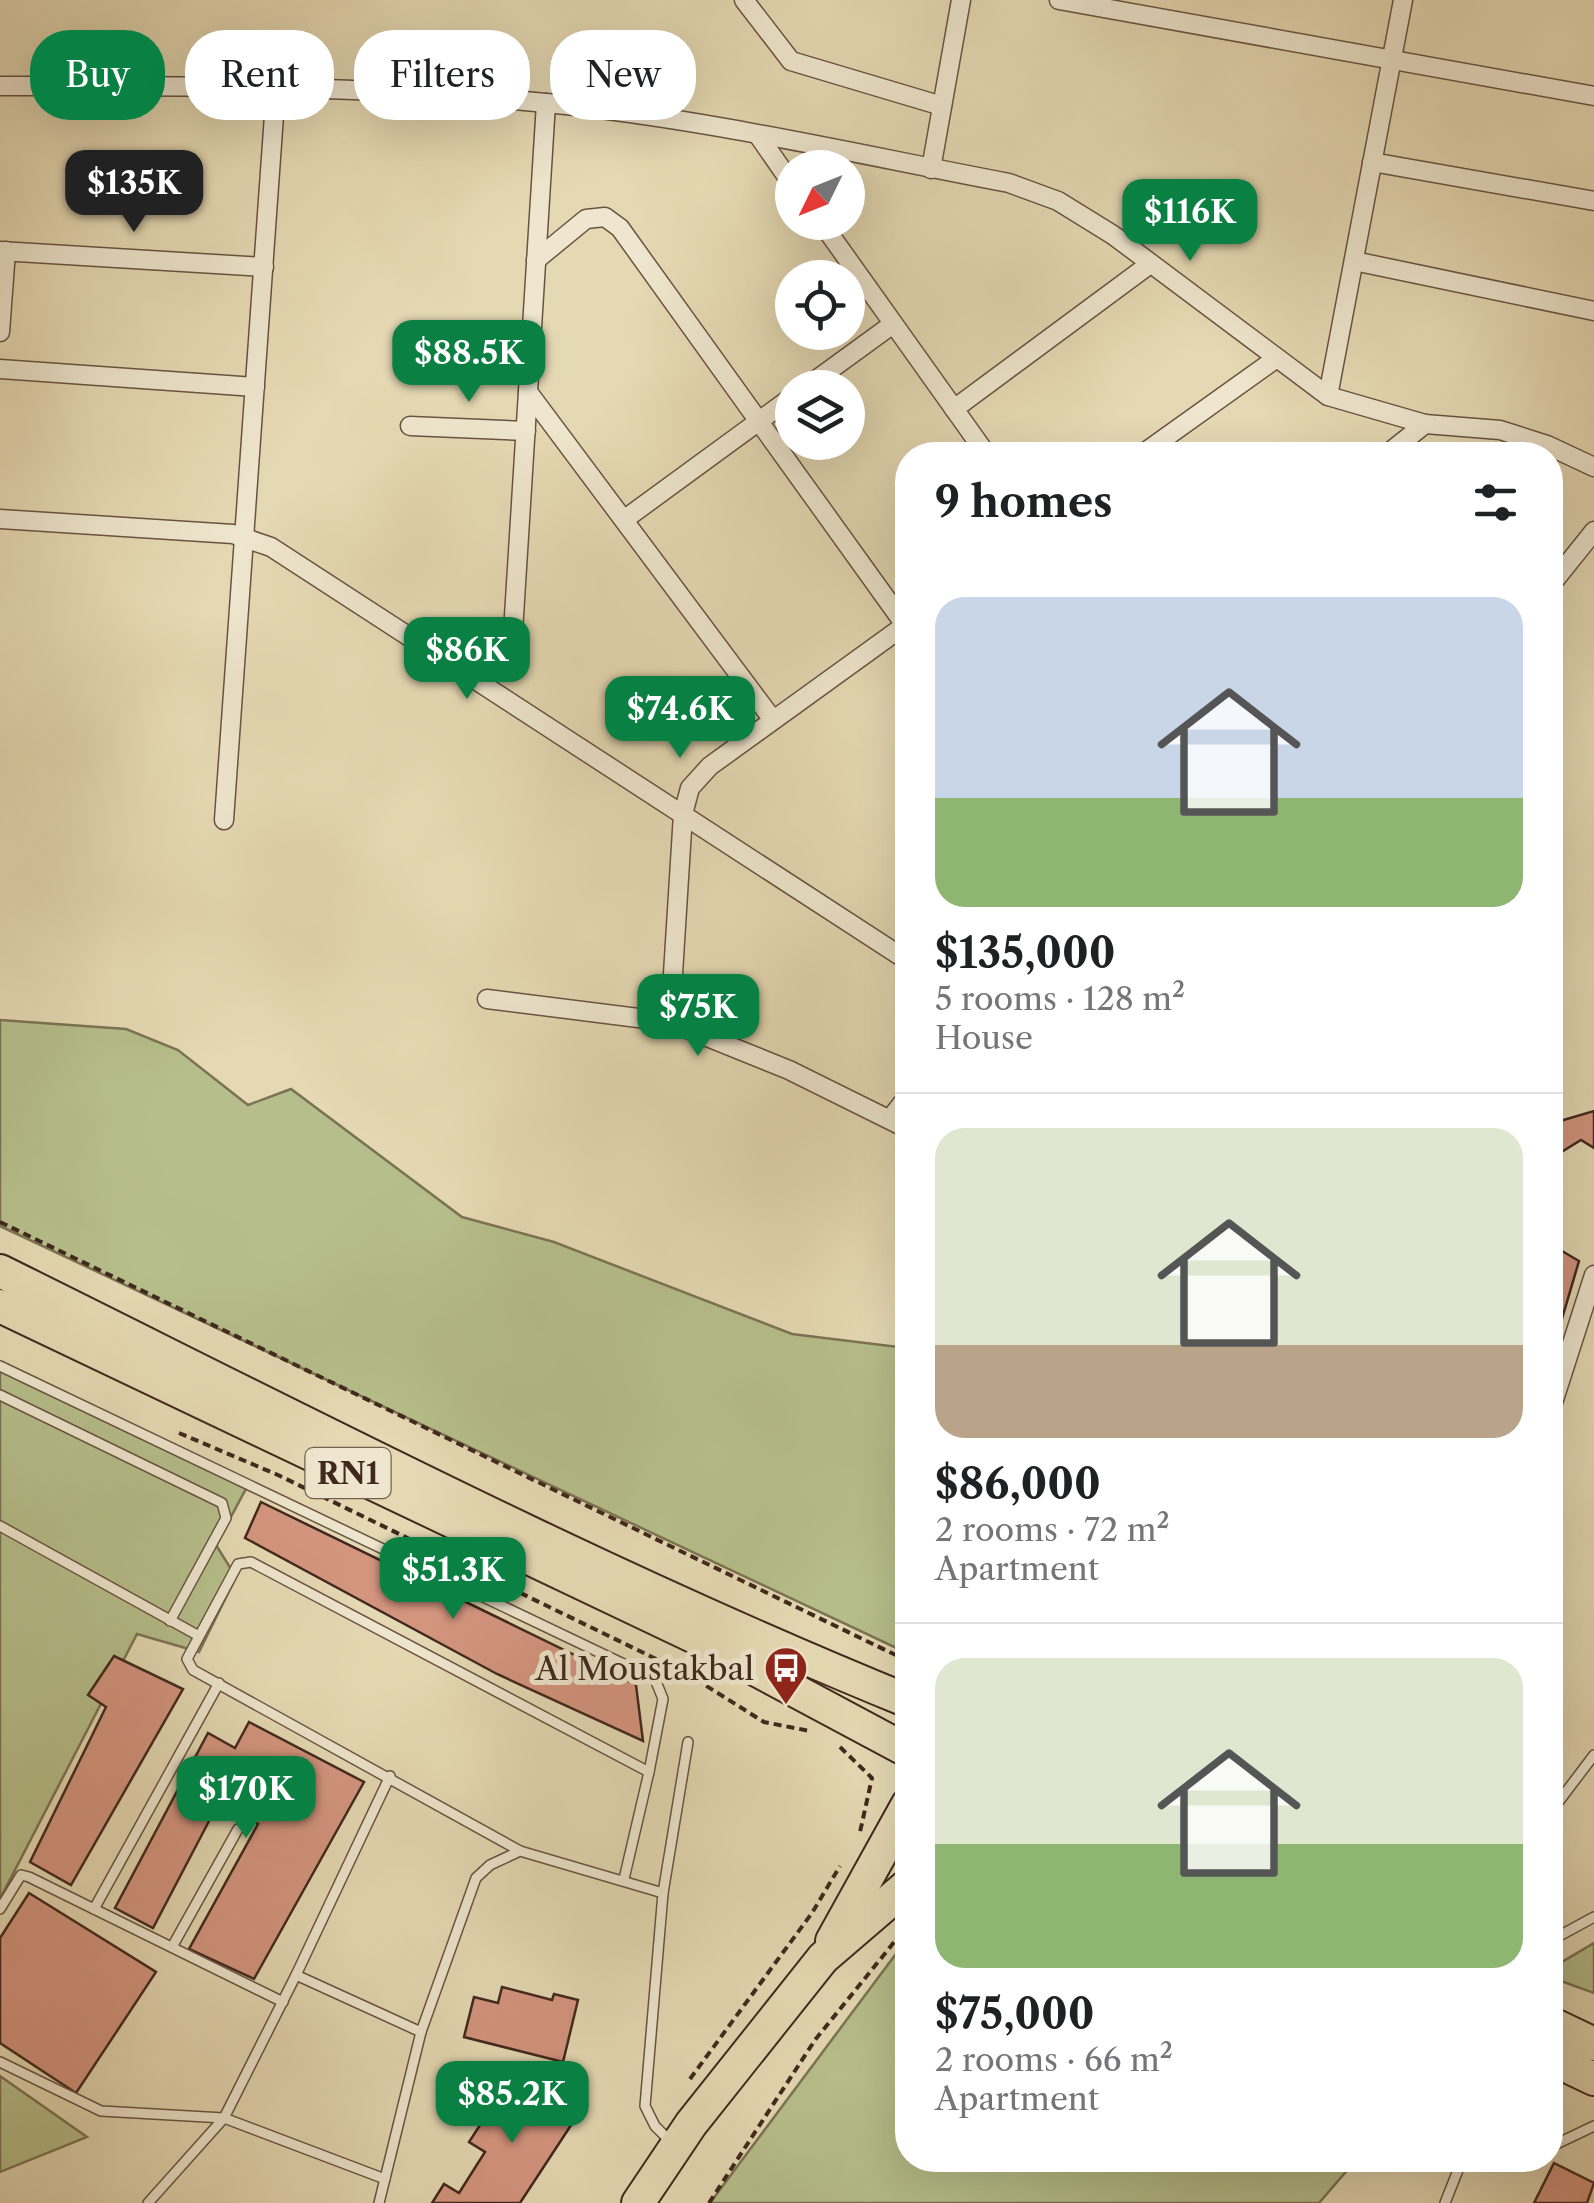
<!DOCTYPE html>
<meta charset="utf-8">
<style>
body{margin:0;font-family:"Libre Caslon Text",serif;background:#f6f6f6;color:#202124;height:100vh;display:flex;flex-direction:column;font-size:38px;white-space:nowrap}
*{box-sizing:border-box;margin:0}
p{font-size:32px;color:#757577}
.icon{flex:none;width:55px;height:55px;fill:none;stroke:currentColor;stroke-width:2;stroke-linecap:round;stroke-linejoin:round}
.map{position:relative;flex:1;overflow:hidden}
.side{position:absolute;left:895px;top:442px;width:668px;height:1730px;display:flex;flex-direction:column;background:#fff;border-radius:40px;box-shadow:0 10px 40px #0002}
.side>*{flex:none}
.hud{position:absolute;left:30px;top:30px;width:715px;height:90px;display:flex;gap:20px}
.needle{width:65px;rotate:227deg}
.fabs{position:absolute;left:775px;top:150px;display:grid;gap:20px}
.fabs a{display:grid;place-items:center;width:90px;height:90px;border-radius:50%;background:#fff;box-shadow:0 10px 40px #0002;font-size:50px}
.price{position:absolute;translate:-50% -85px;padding:0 22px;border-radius:20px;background:#0b8043;color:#fff;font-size:32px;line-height:65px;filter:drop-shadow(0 2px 5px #0008)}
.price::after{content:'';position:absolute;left:50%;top:60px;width:30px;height:22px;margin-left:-15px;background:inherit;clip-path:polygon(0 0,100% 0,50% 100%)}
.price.on{background:#222;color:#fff}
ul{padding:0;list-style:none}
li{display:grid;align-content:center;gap:20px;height:530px;padding:0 40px}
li+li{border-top:2px solid #e0e0e0}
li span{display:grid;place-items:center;height:310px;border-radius:30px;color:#555}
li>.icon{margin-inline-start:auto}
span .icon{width:180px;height:180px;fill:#fffc;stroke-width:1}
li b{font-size:42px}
h2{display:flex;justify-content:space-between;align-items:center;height:120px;padding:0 40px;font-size:42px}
.pill{padding:0 35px;border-radius:40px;background:#fff;box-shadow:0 10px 40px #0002;font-size:35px;line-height:90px}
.pill.on{background:#0b8043;color:#fff}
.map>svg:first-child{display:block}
.green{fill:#b6bf8b;stroke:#7b7454;stroke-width:2.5}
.building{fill:#d4957f;stroke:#40281d;stroke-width:2.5}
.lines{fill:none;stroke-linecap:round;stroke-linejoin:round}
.lane-casing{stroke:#695442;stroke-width:12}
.street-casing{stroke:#695442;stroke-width:21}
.highway-casing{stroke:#40281d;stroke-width:36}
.path{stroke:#40281d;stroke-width:4;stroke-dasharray:8 5;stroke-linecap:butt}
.lane{stroke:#eee6ce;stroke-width:9}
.street{stroke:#eee6ce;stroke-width:18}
.highway{stroke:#e5d9b3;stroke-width:32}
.labels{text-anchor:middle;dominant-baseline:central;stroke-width:10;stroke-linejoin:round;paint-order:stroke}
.shield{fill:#eee6ce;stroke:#746152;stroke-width:2.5}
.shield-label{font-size:30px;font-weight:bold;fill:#40281d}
.poi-label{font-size:32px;fill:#40281d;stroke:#eee6ce;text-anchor:end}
</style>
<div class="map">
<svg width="1594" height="2203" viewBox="0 0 1594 2203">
<rect width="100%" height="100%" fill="#e5d9b3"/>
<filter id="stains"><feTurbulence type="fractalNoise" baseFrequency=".002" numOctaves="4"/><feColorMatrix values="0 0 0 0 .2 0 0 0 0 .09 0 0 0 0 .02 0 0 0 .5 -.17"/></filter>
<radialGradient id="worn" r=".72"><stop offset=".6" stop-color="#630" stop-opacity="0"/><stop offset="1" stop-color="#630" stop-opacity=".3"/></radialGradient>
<!-- green -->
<g class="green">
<path d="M0,1020L126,1029L178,1050L248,1105L291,1089L462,1217L554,1242L792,1334L907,1348V1653L0,1226Z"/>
<path d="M0,1369L249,1483L216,1545L236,1577L199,1652L137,1634L0,1899Z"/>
<path d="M907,1939L908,2160H1356L1319,2203H710Z"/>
<path d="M1594,1943V1993L1550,1977V1969Z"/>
<path d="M0,2076L87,2137L0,2172Z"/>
</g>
<!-- building -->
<g class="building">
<path d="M1594,1111V1148L1581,1140L1550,1159V1124Z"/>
<path d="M1550,1244L1579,1261L1556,1339L1550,1336Z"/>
<path d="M261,1502L636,1685L643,1741L497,1674L245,1538Z"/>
<path d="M114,1656L183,1689L71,1885L30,1862L106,1707L88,1695Z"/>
<path d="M249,1722L364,1782L254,1979L189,1949L258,1824L238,1813L244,1803L232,1796L226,1807L219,1802L153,1928L115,1908L208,1733L235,1748Z"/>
<path d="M29,1893L156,1972L76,2093L0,2043V1938Z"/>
<path d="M502,1987L552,2000L554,1994L578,2000L563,2062L464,2037L474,1997L498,2003Z"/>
<path d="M513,2074L577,2116L520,2203H432L444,2184L459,2193L485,2152L469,2142Z"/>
<path d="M1554,2163L1594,2183L1587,2203H1534Z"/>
</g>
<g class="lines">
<!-- lane casing -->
<g class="lane-casing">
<g id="lane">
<path d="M0,1366L655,1679L663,1699L649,1772"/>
<path d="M0,1395L222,1503L226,1518L170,1621"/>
<path d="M0,1526L199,1636"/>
<path d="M390,1776L296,1975L421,2032"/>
<path d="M1550,1813L1594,1755"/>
<path d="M520,1851L193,1670L187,1659L238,1564L251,1562L649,1772L624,1879"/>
<path d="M0,1909L21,1875L29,1877L283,2002"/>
<path d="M94,1909L219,1683"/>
<path d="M1550,1941L1594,1917"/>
<path d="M172,1947L238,1829"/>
<path d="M296,1975L224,2118L385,2179"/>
<path d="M0,2062L101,2111L224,2118"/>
<path d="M670,2141L655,2126L645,2106L663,1893L688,1742"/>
<path d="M1550,2147L1594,2126"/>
<path d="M148,2203L224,2118"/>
<path d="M379,2203L421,2032L476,1878L490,1865L520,1851L663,1893"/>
<path d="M1445,2203L1462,2160"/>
</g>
</g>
<!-- street casing -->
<g class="street-casing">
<g id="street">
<path d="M744,0L791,61L942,106"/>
<path d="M1059,0L1594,96"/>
<path d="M0,86C182,86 365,85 546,103C702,118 856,154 1009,183L1058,201L1113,235L1328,396L1425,424L1500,430L1547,445L1594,467"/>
<path d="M758,135L792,184"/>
<path d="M1372,162L1594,201"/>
<path d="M931,169L961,0"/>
<path d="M821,222L987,455"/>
<path d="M0,251L264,267"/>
<path d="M536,260L586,219L605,217L620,228L908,629"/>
<path d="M1354,261L1594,311"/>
<path d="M0,332L6,251"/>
<path d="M0,369L255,387"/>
<path d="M805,388L893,324"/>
<path d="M528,392L773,720"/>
<path d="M1328,396L1403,0"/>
<path d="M954,409L1150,264"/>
<path d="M410,426L526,431"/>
<path d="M1141,455L1274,360"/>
<path d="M1386,455L1425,424"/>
<path d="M0,519L233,534L271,547L908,961"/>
<path d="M625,519L792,397"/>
<path d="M1550,586L1594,531"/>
<path d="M513,632L546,103"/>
<path d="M224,820L276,87"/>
<path d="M487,999L670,1022L789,1070L908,1129"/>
<path d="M670,1022L683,814L690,788L710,766L908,623"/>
<path d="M890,1119L908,1096"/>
<path d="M1550,1412L1594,1275"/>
</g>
</g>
<!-- highway casing -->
<g class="highway-casing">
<g id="highway">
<path d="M0,1271C299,1419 598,1575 908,1701"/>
<path d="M0,1306L697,1638L908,1751"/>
<path d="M832,1941L908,1804"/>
<path d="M1550,2023L1594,2044"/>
<path d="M1550,2058L1594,2079"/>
<path d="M638,2203L691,2124L823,1958L908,1885"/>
</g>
</g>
<!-- path -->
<g class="path">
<path d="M0,1222L908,1661"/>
<path d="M179,1433L278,1475L689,1675L764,1722L810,1731"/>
<path d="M840,1747L872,1778L860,1832"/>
<path d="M690,2079L812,1913L840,1866"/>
<path d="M709,2203L815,2040L908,1925"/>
</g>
<!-- lane -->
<use href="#lane" class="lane"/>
<!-- street -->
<use href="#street" class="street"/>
<!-- highway -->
<use href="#highway" class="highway"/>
</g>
<!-- icons -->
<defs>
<g id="bus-pin" transform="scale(2.25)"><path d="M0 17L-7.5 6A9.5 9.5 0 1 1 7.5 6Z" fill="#8f2418" stroke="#eee6ce"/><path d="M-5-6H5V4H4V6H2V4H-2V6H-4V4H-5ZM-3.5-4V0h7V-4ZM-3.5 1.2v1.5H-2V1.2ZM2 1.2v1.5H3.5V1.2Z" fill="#fff"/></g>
</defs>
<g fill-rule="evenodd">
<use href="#bus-pin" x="786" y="1668"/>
</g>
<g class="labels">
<!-- shield labels -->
<rect class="shield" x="305.5" y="1448" width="85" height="50" rx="8"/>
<g class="shield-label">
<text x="348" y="1473">RN1</text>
</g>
<!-- poi labels -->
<g class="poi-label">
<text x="754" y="1668">Al Moustakbal</text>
</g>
</g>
<rect width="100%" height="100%" filter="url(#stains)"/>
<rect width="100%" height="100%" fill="url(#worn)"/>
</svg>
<div class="fabs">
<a><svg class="needle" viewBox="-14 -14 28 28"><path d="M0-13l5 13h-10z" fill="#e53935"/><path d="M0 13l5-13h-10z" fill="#757577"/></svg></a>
<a><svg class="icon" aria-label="locate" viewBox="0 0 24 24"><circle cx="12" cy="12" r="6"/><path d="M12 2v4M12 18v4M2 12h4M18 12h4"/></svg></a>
<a><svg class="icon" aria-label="layers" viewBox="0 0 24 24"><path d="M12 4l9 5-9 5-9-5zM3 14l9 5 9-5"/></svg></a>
</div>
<b class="price on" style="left:134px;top:235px">$135K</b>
<b class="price" style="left:1190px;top:264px">$116K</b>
<b class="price" style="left:469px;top:405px">$88.5K</b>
<b class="price" style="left:467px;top:702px">$86K</b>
<b class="price" style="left:680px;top:761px">$74.6K</b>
<b class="price" style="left:698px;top:1059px">$75K</b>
<b class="price" style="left:453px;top:1622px">$51.3K</b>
<b class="price" style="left:246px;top:1841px">$170K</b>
<b class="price" style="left:512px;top:2146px">$85.2K</b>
<div class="hud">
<a class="pill on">Buy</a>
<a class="pill">Rent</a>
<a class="pill">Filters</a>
<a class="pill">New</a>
</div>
<section class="side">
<h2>9 homes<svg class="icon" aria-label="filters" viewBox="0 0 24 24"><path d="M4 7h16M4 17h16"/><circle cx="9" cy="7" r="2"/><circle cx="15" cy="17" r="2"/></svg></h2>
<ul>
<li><span style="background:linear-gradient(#c9d6e8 65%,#8fb573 0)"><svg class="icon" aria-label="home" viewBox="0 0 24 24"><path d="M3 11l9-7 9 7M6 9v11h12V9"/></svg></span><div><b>$135,000</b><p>5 rooms · 128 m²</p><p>House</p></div></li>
<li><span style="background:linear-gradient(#dfe7d0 70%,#b9a48a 0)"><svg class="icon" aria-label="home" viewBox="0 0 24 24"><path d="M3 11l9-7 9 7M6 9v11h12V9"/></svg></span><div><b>$86,000</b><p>2 rooms · 72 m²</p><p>Apartment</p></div></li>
<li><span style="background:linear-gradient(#dfe7d0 60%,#8fb573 0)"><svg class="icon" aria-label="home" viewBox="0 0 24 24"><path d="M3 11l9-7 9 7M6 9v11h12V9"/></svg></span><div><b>$75,000</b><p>2 rooms · 66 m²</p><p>Apartment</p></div></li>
</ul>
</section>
</div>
